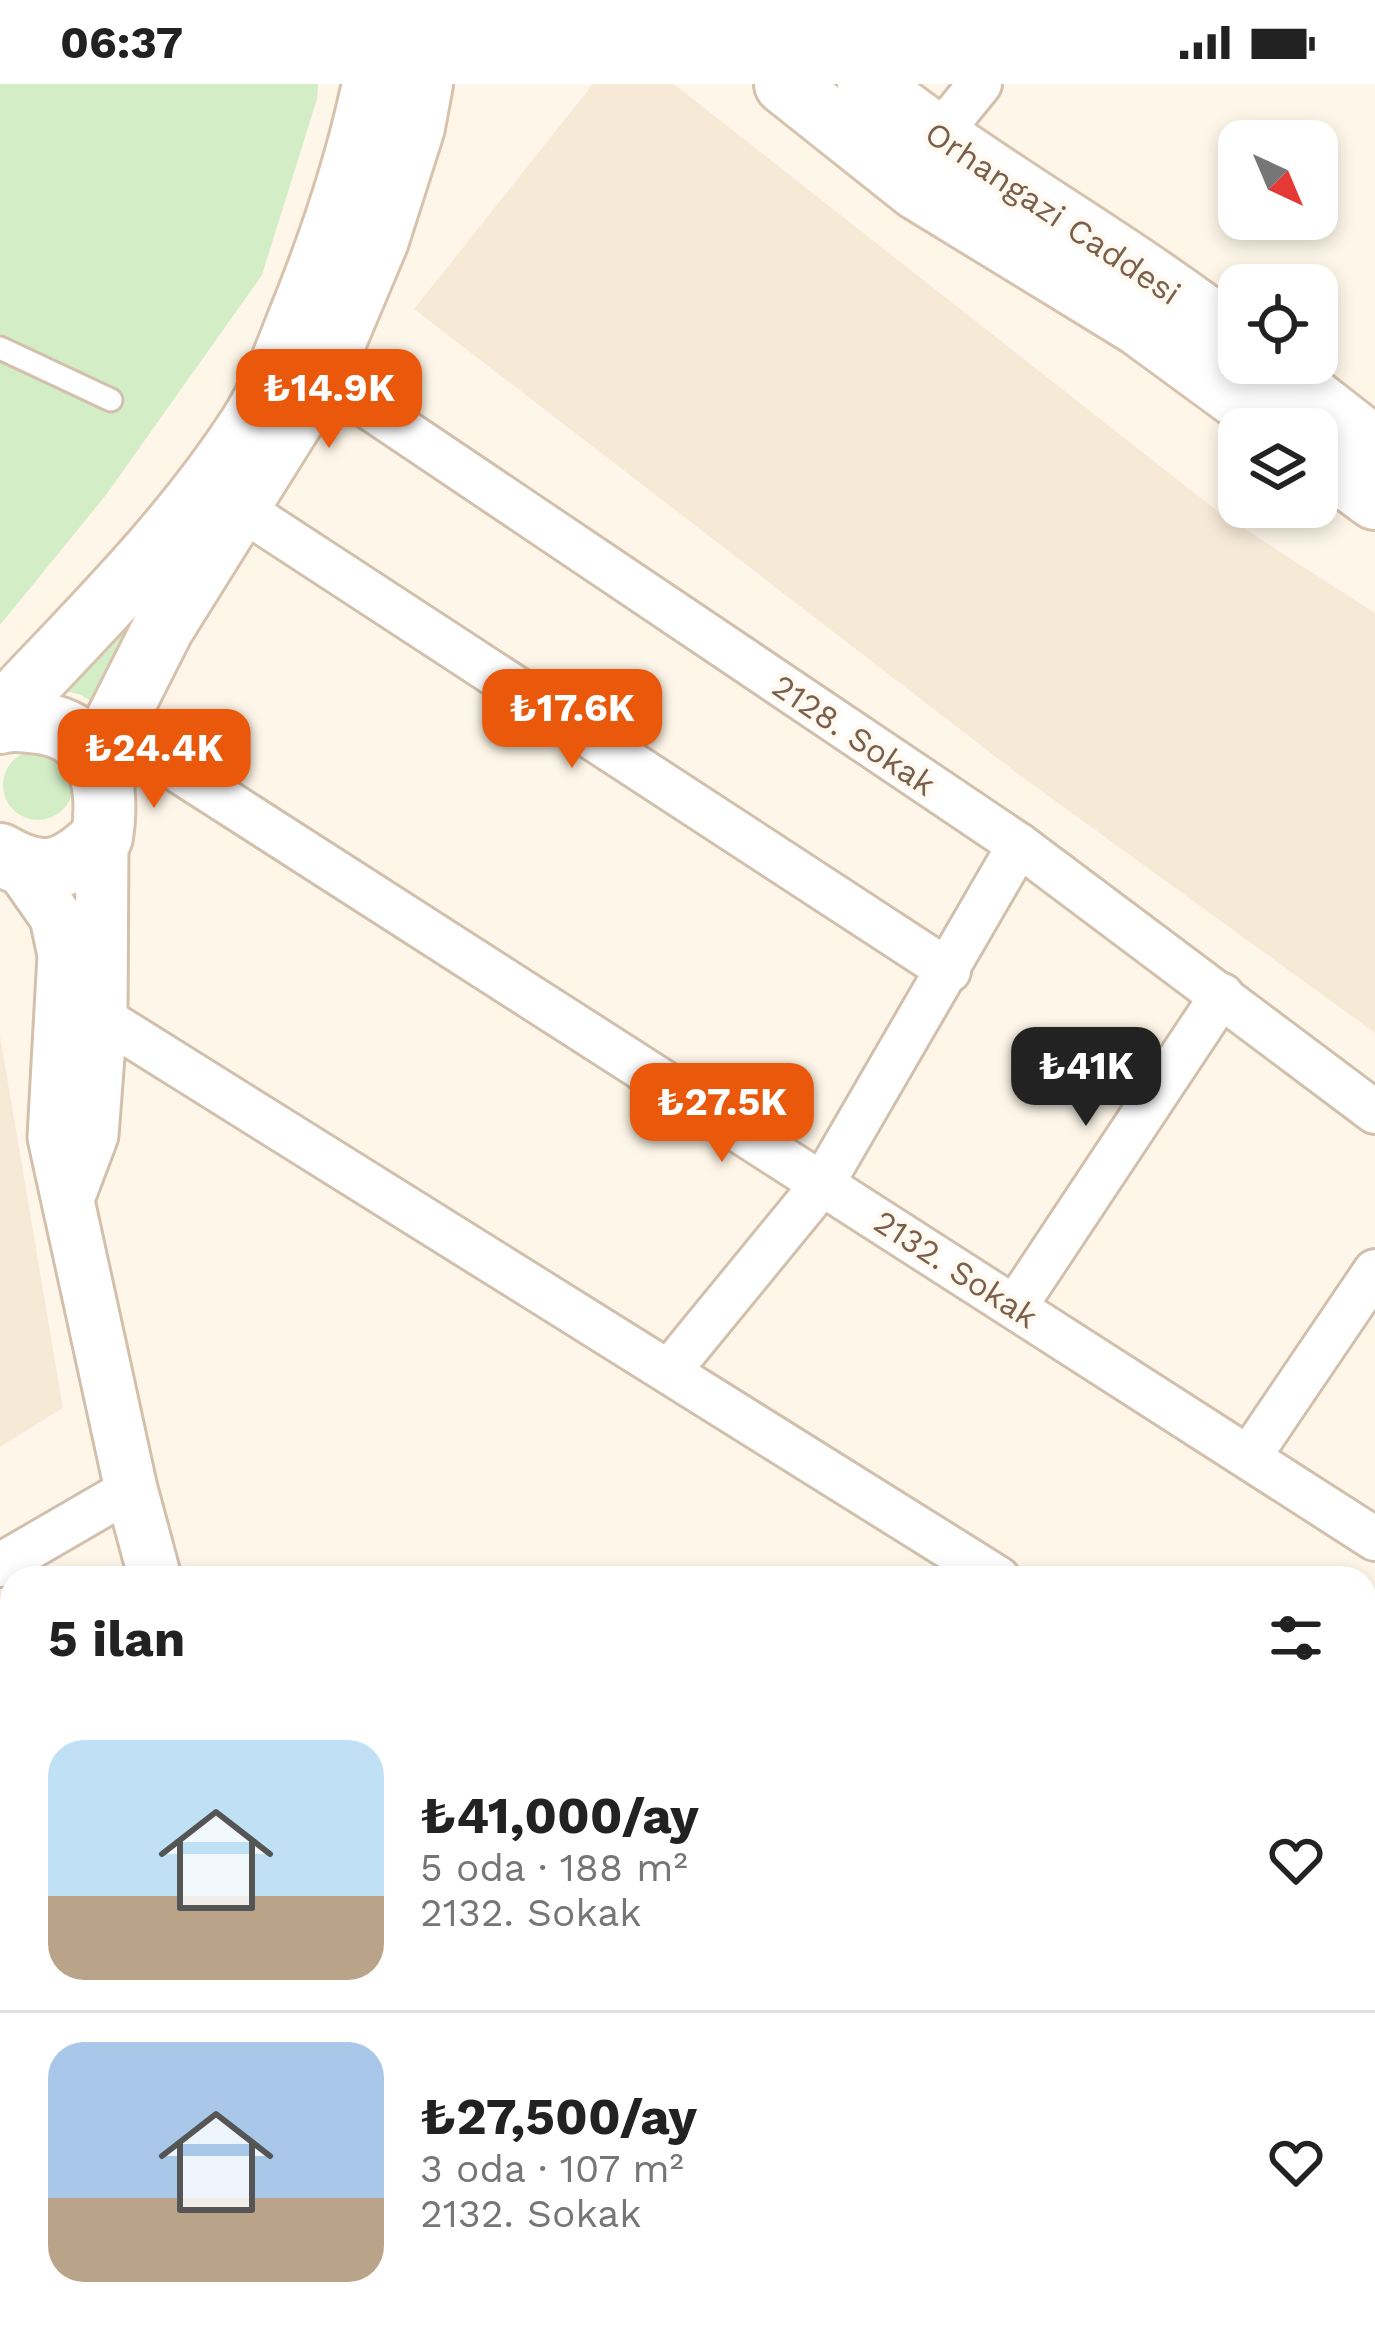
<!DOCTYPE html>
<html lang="tr">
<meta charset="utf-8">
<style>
body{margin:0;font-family:"Work Sans",sans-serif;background:#f6f6f6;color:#222;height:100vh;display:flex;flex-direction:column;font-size:45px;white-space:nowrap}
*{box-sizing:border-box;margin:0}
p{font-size:39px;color:#767676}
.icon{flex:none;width:66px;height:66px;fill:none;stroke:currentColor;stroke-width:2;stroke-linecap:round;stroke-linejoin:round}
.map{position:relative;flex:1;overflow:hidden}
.panel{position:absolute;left:0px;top:1482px;width:1377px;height:771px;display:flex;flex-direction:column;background:#fff;border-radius:36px 36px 0 0;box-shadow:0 6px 18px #0003}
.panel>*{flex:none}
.needle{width:78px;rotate:136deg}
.buttons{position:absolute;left:1218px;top:36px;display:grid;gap:24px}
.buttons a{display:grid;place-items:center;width:120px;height:120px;border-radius:24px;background:#fff;box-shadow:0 6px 18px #0003;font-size:60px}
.price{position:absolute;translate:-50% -102px;padding:0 27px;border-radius:24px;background:#ea580c;color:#fff;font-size:39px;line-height:78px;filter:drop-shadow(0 3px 6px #0008)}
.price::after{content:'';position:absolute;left:50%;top:72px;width:36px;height:27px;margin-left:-18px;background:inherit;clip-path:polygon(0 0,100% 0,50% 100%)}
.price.current{background:#222;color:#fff}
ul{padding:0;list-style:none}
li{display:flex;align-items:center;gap:36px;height:300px;padding:0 48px}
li+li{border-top:3px solid #e0e0e0}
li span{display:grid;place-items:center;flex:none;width:336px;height:240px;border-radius:36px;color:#555}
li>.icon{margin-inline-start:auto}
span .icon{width:144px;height:144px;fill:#fffc;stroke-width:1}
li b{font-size:51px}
h2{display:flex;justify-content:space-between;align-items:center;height:144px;padding:0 48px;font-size:51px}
.status{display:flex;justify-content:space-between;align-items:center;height:84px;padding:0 60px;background:#fff;direction:ltr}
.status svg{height:33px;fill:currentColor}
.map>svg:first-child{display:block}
.residential{fill:#f6ead7}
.green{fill:#d3edc6}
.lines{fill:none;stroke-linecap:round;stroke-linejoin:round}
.service-casing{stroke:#d2c0ad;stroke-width:27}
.minor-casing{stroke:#d2c0ad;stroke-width:48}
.tertiary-casing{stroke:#d2c0ad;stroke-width:57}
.secondary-casing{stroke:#d7c2ad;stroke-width:66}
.service{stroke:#fff;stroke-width:21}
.minor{stroke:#fff;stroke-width:42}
.tertiary{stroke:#fff;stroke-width:51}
.secondary{stroke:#fff;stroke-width:60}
.labels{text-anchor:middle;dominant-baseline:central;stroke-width:9;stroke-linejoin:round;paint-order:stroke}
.street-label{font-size:33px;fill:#7b5f4a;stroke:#fffaf1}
</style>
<div class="status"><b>06:37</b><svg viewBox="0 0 49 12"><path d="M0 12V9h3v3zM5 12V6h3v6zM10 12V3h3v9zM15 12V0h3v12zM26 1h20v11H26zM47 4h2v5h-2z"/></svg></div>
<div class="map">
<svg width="1375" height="2251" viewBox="0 0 1375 2251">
<rect width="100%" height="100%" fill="#fef7e9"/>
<!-- residential -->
<g class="residential">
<path d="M593,0H674L1220,429L1375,529V949L1018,690L414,225Z"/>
<path d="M0,952L63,1324L0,1363Z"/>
<path d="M1365,1875L1375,1881V2251H567L562,2241H1365Z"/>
</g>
<!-- green -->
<g class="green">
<path d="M0,0H318L317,15L262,191L106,411L0,541Z"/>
<path d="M179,471L102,624L81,611L55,604Z"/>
<circle cx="38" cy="701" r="35"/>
</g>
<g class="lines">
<!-- service casing -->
<g class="service-casing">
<path id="service" d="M0,264L111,316"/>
</g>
<!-- minor casing -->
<g class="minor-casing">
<g id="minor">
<path d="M936,54L980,0"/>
<path d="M321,291L1019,761L1375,1028"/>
<path d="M237,422L949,887"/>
<path d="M114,641L174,684L1375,1455"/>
<path d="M101,933L998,1494"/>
<path d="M1015,1223L1222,911"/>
<path d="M670,1286L823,1099L1019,761"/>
<path d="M1249,1373L1375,1187"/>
<path d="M0,1481L131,1405"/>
<path d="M1365,1726L1375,1732"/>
<path d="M0,1735L12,1726"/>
<path d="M1365,1911L1375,1917"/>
<path d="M0,2042L12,2027"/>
<path d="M1365,2061L1375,2046"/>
<path d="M1365,2110L1375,2116"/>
<path d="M0,2173L12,2183"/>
<path d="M81,2241L93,2251"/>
<path d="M627,2241L632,2251"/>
<path d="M420,2251L431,2241"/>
<path d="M1335,2251L1348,2241"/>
</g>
</g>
<!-- tertiary casing -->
<g class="tertiary-casing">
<g id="tertiary">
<path d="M21,783L56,833L64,871L54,1053L131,1405L155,1494"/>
<path d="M69,1112L92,1051L101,933L102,753"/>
<path d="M494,2241L498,2251"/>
<path d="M538,2241L542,2251"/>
</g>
</g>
<!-- secondary casing -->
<g class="secondary-casing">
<g id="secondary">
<path d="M785,0L917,105L1139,241L1281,345"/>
<path d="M868,0C986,94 1120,165 1239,258"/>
<path d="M1266,279L1375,364"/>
<path d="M1317,372L1375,415"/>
<path d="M0,632C87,539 179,450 249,342C270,310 285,270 299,234C330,158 356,81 373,0"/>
<path d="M0,639C13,635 25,637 38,639C100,646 110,701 102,753C67,787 44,796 0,770"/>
<path d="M104,698L114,641L163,544L321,291L378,156L414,43L422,0"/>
</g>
</g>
<!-- service -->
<use href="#service" class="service"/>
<!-- minor -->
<use href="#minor" class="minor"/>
<!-- tertiary -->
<use href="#tertiary" class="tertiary"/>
<!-- secondary -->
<use href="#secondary" class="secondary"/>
</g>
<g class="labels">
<!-- street labels -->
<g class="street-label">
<text transform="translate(1053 129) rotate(34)">Orhangazi Caddesi</text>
<text transform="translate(854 651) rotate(34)">2128. Sokak</text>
<text transform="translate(956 1185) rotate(33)">2132. Sokak</text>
</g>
</g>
</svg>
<div class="buttons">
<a><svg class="needle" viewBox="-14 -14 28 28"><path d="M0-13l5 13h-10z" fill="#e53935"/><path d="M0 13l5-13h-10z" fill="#767676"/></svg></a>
<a><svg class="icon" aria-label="locate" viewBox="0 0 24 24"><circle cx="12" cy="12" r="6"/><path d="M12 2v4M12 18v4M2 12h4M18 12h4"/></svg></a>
<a><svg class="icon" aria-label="layers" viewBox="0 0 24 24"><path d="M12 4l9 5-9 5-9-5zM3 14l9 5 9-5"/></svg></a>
</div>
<b class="price" style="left:329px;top:367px">₺14.9K</b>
<b class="price" style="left:572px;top:687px">₺17.6K</b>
<b class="price" style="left:154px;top:727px">₺24.4K</b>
<b class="price current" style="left:1086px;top:1045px">₺41K</b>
<b class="price" style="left:722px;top:1081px">₺27.5K</b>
<section class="panel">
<h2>5 ilan<svg class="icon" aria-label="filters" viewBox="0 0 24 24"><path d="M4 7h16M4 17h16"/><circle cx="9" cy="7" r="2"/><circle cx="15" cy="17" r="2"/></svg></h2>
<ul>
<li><span style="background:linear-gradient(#bfe0f5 65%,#b9a48a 0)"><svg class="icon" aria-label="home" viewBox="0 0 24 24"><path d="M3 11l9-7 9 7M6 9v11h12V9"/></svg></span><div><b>₺41,000/ay</b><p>5 oda · 188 m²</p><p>2132. Sokak</p></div><svg class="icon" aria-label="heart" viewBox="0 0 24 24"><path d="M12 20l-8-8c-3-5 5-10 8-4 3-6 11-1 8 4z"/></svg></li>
<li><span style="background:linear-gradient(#a9c7e8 65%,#b9a48a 0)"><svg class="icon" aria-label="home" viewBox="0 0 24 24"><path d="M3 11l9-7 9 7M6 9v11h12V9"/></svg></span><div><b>₺27,500/ay</b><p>3 oda · 107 m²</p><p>2132. Sokak</p></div><svg class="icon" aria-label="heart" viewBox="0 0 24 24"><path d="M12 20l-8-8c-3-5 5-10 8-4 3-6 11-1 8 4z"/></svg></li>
</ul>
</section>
</div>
